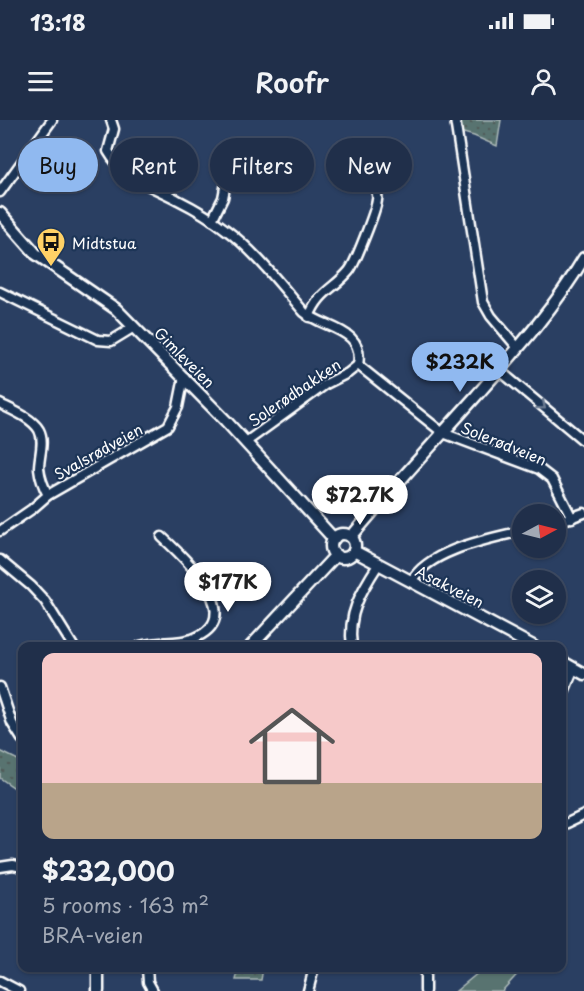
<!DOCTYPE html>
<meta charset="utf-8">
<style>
body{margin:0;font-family:"Playpen Sans",sans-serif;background:#2d3b54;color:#f1f3f6;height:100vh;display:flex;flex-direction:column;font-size:22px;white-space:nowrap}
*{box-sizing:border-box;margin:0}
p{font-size:20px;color:#a2a9b5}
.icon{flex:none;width:33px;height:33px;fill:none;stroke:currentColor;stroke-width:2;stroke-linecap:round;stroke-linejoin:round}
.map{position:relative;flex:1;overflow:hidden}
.details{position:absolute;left:18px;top:522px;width:548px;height:330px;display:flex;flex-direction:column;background:#202f4a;border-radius:12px;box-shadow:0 2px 4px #0004,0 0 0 2px #3d4a62}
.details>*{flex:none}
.top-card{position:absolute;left:18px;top:18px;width:549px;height:54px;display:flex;gap:12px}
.needle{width:39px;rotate:83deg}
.tools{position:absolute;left:512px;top:384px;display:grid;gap:12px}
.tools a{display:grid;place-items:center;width:54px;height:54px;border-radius:50%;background:#202f4a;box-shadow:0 2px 4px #0004,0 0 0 2px #3d4a62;font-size:30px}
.price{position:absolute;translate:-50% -51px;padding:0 14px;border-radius:21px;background:#fff;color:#222;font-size:20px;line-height:39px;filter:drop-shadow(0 2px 3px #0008)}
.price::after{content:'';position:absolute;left:50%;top:36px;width:18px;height:14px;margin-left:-9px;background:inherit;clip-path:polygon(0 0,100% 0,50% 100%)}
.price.active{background:#90b9f0;color:#111}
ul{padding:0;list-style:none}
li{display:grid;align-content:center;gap:12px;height:318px;padding:0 24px}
li span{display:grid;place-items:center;height:186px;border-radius:12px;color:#555}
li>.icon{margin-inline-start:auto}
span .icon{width:108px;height:108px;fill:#fffc;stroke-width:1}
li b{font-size:26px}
.chip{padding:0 21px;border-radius:27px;background:#202f4a;box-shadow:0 2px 4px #0004,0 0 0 2px #3d4a62;font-size:21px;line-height:54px}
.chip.active{background:#90b9f0;color:#111}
.status{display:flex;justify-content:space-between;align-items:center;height:42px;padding:0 30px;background:#202f4a;direction:ltr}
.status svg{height:16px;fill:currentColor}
header{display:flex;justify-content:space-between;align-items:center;height:78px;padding:0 24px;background:#202f4a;font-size:27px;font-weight:600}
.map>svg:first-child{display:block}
.grass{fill:#587370;stroke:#acb9b8;stroke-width:1.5}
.park{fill:url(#park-dots);stroke:#acb9b8;stroke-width:1.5}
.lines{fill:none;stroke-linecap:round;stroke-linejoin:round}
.minor-casing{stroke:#fff;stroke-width:13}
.tertiary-casing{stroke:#fff;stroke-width:15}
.secondary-casing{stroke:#fff;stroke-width:15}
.minor{stroke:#1d3557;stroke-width:8}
.tertiary{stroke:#1d3557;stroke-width:10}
.secondary{stroke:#1d3557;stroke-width:10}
.oneway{stroke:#6c7c92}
.labels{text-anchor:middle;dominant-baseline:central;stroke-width:4.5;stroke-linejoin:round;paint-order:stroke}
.poi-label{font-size:15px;fill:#fff;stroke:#1d3557;text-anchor:start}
.street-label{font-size:15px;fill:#fff;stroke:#1d3557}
</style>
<div class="status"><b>13:18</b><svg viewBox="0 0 49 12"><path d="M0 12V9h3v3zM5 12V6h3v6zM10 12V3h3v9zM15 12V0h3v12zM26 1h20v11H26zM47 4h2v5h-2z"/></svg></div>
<header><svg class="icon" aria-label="menu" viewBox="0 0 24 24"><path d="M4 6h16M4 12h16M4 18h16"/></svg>Roofr<svg class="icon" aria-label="person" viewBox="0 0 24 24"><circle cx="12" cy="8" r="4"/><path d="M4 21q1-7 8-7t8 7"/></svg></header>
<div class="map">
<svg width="584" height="871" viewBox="0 0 584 871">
<defs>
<pattern id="park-dots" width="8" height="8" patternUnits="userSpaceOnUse" patternTransform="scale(1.5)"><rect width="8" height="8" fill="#587370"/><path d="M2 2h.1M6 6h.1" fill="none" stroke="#515c5a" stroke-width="1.8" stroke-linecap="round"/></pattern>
</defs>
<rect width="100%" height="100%" fill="#2a3f62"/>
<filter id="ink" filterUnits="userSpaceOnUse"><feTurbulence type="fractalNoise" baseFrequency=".0167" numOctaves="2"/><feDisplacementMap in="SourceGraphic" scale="12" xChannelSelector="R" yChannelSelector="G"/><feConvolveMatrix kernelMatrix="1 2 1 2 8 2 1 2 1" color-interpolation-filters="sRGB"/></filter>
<g filter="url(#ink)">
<!-- grass -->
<path class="grass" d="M484,848H523L502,871H456Z"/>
<!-- park -->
<g class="park">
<path d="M459,0H501L497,26L474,16L460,12Z"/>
<path d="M0,631L22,642V673L0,658Z"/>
<path d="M239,848H263L261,860H236Z"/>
</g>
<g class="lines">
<!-- minor casing -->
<g class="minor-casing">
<g id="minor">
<path d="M111,0L114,9L108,31C123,58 152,66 178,80C194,88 211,98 225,109C255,131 279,163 304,192C324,209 365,208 358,245L443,313L539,349L552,359L572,398"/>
<path d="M455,0L483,182L491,196L518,228"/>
<path d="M0,72L52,0"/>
<path d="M212,100L223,78L229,47"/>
<path d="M0,172L98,220L111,221L134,207"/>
<path d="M309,197C319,171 334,169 349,151C355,144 376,90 377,80C378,76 377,74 376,71"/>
<path d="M499,250L584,321"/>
<path d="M0,284C12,290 32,298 39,310C45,321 39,336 39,348C40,358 43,366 48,375"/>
<path d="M246,322L326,264L348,253L358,245"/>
<path d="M555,403L584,393"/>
<path d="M0,411L32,389L48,375L168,306L178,287L184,257"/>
<path d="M0,440L31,466L45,481L73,526"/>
<path d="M411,462C428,430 488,419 522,411"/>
<path d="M140,526C157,521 175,524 192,519C250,498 186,439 162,417"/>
<path d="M352,526C347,495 361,471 378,445"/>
<path d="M0,567L12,603L22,619"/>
<path d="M561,579L574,548"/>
<path d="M561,706L584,695"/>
<path d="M0,747L13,745L22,747"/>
<path d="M147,848L148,862L153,871"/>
<path d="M0,861L19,871"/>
<path d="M308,871L314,848"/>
<path d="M425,871V848"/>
</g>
</g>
<!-- tertiary casing -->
<g class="tertiary-casing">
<path id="tertiary" d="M0,93L36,134L116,189L225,300L334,419"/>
</g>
<!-- secondary casing -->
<g class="secondary-casing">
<g id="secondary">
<circle cx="343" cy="426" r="12"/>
<path d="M351,417C391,369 434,323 476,276C515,232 554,189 584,138"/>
<path d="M354,431L533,526"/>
<path d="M251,526L336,435"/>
<path d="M561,541L584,554"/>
<path d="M98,871V848"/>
</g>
</g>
<!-- minor -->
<use href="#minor" class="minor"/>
<!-- tertiary -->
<use href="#tertiary" class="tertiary"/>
<!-- secondary -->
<use href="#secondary" class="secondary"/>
</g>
<!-- one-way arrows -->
<defs><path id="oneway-chevron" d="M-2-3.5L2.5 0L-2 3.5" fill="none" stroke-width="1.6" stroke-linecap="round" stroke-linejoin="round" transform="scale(1.5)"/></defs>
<use class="oneway" href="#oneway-chevron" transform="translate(542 286) rotate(40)"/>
</g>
<!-- icons -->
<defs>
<g id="bus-pin" transform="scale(1.5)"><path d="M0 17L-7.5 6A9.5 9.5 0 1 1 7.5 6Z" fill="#ffd166" stroke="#1d3557"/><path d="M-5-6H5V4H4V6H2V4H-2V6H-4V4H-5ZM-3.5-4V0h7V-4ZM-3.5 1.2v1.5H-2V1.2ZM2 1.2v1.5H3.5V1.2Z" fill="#111"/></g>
</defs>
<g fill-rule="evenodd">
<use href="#bus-pin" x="51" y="122"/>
</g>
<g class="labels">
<!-- poi labels -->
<g class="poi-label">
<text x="72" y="122">Midtstua</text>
</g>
<!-- street labels -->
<g class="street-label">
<text transform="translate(185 237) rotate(45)">Gimleveien</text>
<text transform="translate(294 272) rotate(-34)">Solerødbakken</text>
<text transform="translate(504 323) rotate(22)">Solerødveien</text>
<text transform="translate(98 331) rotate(-29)">Svalsrødveien</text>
<text transform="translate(450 466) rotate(27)">Asakveien</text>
</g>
</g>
</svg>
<div class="tools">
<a><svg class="needle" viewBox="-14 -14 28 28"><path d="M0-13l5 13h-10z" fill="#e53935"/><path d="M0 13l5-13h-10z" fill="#a2a9b5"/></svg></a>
<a><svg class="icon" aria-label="layers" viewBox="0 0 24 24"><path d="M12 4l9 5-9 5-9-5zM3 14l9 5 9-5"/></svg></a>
</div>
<b class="price active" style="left:460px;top:273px">$232K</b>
<b class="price" style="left:360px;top:406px">$72.7K</b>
<b class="price" style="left:228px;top:493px">$177K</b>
<div class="top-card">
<a class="chip active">Buy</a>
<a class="chip">Rent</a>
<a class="chip">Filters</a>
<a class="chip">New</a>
</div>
<section class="details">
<ul>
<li><span style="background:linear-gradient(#f6c9c9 70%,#b9a48a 0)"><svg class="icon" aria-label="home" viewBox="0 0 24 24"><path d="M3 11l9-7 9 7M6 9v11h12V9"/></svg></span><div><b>$232,000</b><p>5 rooms · 163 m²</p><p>BRA-veien</p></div></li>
</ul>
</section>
</div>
